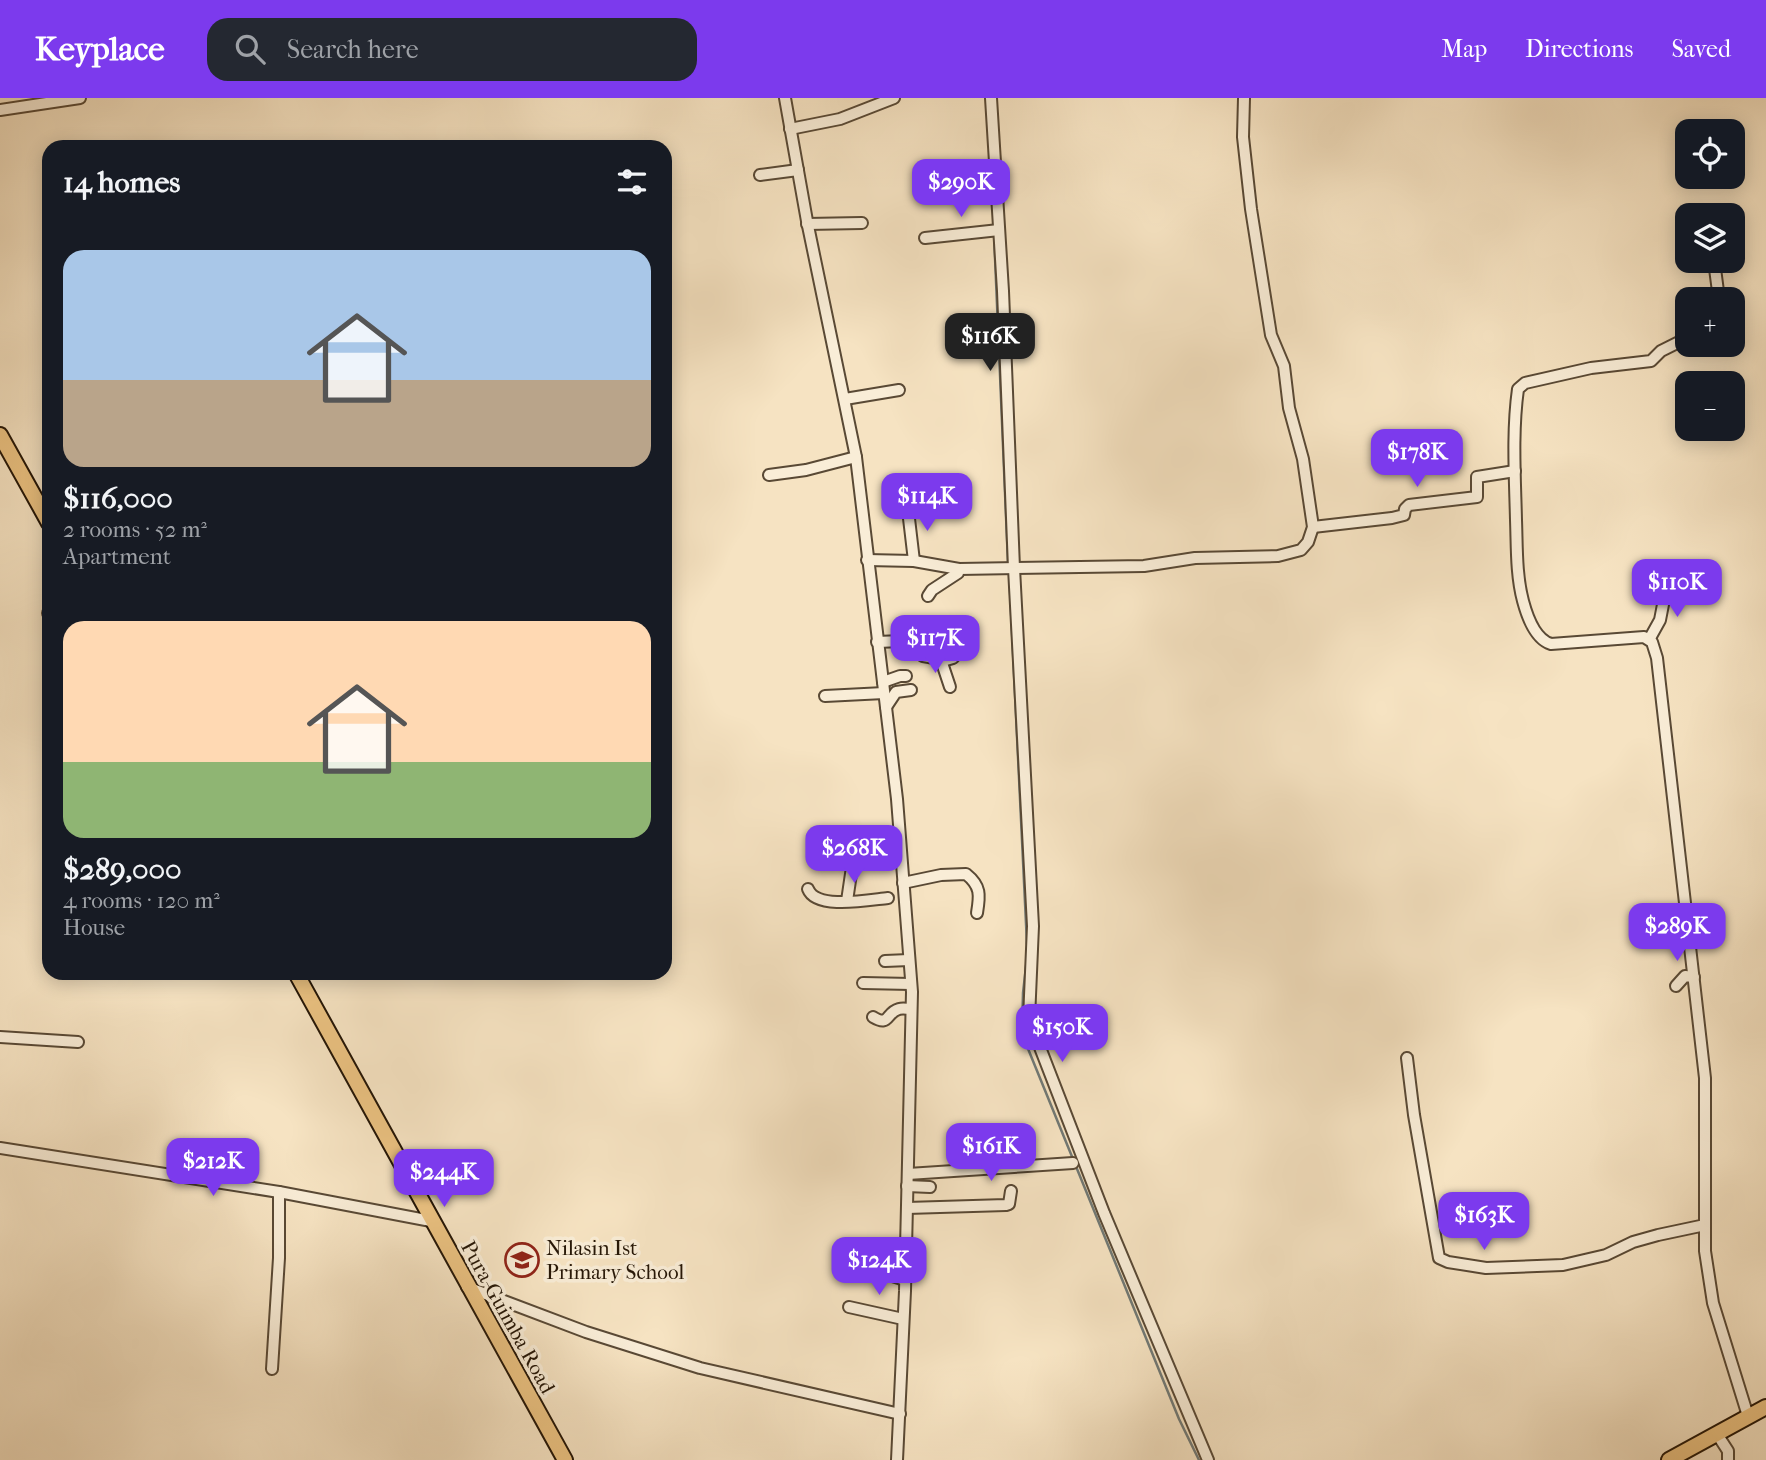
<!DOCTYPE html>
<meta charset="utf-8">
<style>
body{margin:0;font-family:"IM FELL French Canon",serif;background:#242831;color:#f1f3f6;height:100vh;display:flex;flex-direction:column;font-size:26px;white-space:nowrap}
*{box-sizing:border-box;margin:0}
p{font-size:23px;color:#9ea1a6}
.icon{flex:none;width:38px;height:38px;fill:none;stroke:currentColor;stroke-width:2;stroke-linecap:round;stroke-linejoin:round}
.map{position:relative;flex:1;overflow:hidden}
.side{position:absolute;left:42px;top:42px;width:630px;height:840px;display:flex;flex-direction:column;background:#171b24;border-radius:21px;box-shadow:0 4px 18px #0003}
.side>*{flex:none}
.buttons{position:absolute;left:1675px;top:21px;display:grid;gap:14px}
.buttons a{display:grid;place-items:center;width:70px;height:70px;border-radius:14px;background:#171b24;box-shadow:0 4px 18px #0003;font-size:35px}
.price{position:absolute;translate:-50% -60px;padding:0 16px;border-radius:14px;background:#7c3aed;color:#fff;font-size:23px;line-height:46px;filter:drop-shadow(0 2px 4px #0008)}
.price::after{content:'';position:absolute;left:50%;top:42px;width:21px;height:16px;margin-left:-10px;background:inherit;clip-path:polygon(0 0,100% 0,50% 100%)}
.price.active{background:#222;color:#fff}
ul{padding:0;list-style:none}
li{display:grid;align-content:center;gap:14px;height:371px;padding:0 21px}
li span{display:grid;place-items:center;height:217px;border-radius:21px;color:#555}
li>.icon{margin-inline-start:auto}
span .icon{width:126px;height:126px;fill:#fffc;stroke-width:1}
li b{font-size:30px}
h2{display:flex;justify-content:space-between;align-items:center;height:84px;padding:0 21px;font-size:30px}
header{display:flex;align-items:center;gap:42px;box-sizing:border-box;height:98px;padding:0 35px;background:#7c3aed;color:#fff}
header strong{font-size:33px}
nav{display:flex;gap:38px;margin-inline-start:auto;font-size:24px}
.search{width:490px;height:63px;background:#242831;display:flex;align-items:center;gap:18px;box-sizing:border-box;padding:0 24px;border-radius:21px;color:#9ea1a6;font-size:26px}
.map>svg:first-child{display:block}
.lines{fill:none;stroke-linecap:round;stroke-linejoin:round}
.stream{stroke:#717975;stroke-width:2.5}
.minor-casing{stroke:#594935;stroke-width:14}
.major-casing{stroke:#251606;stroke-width:18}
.minor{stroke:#f9edd7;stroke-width:10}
.major{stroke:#ebc281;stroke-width:14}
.labels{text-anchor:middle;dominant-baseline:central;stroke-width:7;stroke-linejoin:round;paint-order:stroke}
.poi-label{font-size:21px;fill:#251606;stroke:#f9edd7;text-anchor:start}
.street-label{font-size:21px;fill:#251606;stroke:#f9edd7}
</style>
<header>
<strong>Keyplace</strong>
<div class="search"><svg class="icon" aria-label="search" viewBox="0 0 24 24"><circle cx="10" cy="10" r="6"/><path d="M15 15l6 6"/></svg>Search here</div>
<nav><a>Map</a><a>Directions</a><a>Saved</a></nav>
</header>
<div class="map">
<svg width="1766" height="1362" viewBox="0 0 1766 1362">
<rect width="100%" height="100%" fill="#f6e3c2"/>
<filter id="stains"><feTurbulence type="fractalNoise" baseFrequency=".00286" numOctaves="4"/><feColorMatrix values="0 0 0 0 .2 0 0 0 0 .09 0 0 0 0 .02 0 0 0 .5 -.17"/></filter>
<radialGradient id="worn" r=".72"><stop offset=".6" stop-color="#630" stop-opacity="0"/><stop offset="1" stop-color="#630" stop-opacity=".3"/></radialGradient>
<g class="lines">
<!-- stream -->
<g class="stream">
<path d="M994,136L1008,465"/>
<path d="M1009,472L1027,846"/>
<path d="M1027,860L1023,895L1022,936L1179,1321L1199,1362"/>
</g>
<!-- minor casing -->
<g class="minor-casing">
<g id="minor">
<path d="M785,0L807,123L856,359L897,701L912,894L905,1193L897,1362"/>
<path d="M991,0L1003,193L1014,470L1033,828L1029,921L1104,1115L1208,1362"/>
<path d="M0,12L80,0"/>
<path d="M790,31L840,21L894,0"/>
<path d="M760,77L798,72"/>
<path d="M807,126L862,125"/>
<path d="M925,140L999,132"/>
<path d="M1714,163L1719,201"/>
<path d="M1687,240L1661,253L1651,263L1591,270L1525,285L1518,291C1512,334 1515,379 1516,422C1517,448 1516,477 1523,503C1527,518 1535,541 1551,546L1644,539L1652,544L1657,560L1705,980V1153L1713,1205L1748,1318"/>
<path d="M845,301L899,292"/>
<path d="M769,377L806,372L856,359"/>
<path d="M908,412L914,463"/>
<path d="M1313,429L1392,420L1404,417L1405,411L1409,407L1477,399V379L1515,373"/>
<path d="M867,462L914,463L959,471L1144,468L1195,460L1278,458L1301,452L1308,444L1313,429L1303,361L1289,310L1284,268L1271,237L1251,111L1243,39L1244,0"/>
<path d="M928,498L932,492L958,475L959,471"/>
<path d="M48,515H49"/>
<path d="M1650,540L1660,522L1666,491"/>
<path d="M877,544L902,543L923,558L946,562L953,560L972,538"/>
<path d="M941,562L950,589"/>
<path d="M883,584L900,578H906"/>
<path d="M825,598L884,595"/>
<path d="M886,609L896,594L911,592"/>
<path d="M903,785L941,777L966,776C981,788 980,797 977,815"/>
<path d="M808,791C816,812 868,802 888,800"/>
<path d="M847,803L852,769L858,755L900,749"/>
<path d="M885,863L909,862"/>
<path d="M863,885L911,886"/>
<path d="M1676,888L1685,878L1694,879"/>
<path d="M873,919C890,929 885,915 899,911C903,910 907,911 911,911"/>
<path d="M0,939L78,944"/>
<path d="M1407,960L1414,1017L1439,1160L1448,1164L1486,1170L1563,1167L1606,1157L1633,1144L1658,1137L1705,1127"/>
<path d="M0,1050L279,1094L431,1123"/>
<path d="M908,1076L1073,1065"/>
<path d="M907,1088L930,1089"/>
<path d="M907,1110L1006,1107L1009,1106L1011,1093"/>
<path d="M880,1174L905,1182"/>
<path d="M467,1189L586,1234L700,1270L900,1316"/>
<path d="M849,1209L903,1221"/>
<path d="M272,1271L279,1160V1094"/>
<path d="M1717,1336L1728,1353V1362"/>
</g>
</g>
<!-- major casing -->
<g class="major-casing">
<g id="major">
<path d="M0,337L49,425"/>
<path d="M296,875L565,1362"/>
<path d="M1669,1362L1766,1309"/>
</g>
</g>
<!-- minor -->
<use href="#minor" class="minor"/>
<!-- major -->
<use href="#major" class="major"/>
</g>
<!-- icons -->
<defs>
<g id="school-ring" transform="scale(1.75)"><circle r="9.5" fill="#f9edd7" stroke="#8f2418" stroke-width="1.5"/><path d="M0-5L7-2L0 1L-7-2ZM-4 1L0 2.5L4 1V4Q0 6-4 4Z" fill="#8f2418"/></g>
</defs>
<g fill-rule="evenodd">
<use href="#school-ring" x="522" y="1162"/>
</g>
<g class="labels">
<!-- poi labels -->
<g class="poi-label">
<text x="546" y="1150">Nilasin Ist<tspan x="546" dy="24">Primary School</tspan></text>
</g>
<!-- street labels -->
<g class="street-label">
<text transform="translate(508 1219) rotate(61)">Pura-Guimba Road</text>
</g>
</g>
<rect width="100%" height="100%" filter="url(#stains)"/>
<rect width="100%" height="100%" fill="url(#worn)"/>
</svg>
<div class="buttons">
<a><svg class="icon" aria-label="locate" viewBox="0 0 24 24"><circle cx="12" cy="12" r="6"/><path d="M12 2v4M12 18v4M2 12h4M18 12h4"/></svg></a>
<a><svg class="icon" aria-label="layers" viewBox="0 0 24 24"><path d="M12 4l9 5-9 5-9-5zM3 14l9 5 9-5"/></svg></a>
<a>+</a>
<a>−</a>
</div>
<b class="price" style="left:961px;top:121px">$290K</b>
<b class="price active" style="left:990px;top:275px">$116K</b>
<b class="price" style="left:1417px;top:391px">$178K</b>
<b class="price" style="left:927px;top:435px">$114K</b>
<b class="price" style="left:1677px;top:521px">$110K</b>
<b class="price" style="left:935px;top:577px">$117K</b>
<b class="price" style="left:854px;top:787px">$268K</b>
<b class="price" style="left:1677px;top:865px">$289K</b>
<b class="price" style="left:1062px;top:966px">$150K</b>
<b class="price" style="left:991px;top:1085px">$161K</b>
<b class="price" style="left:213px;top:1100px">$212K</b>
<b class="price" style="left:444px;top:1111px">$244K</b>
<b class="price" style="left:1484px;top:1154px">$163K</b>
<b class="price" style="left:879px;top:1199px">$124K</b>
<section class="side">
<h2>14 homes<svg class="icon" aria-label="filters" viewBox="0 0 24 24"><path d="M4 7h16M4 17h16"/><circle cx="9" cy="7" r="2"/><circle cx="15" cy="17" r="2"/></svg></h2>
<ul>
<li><span style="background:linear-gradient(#a9c7e8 60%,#b9a48a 0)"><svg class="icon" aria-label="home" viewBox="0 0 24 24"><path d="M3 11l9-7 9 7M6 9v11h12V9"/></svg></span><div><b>$116,000</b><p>2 rooms · 52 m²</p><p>Apartment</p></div></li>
<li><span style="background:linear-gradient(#ffd9b3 65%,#8fb573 0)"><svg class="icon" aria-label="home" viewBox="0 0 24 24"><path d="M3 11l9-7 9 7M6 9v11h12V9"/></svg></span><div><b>$289,000</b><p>4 rooms · 120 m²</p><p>House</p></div></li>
</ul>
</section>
</div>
